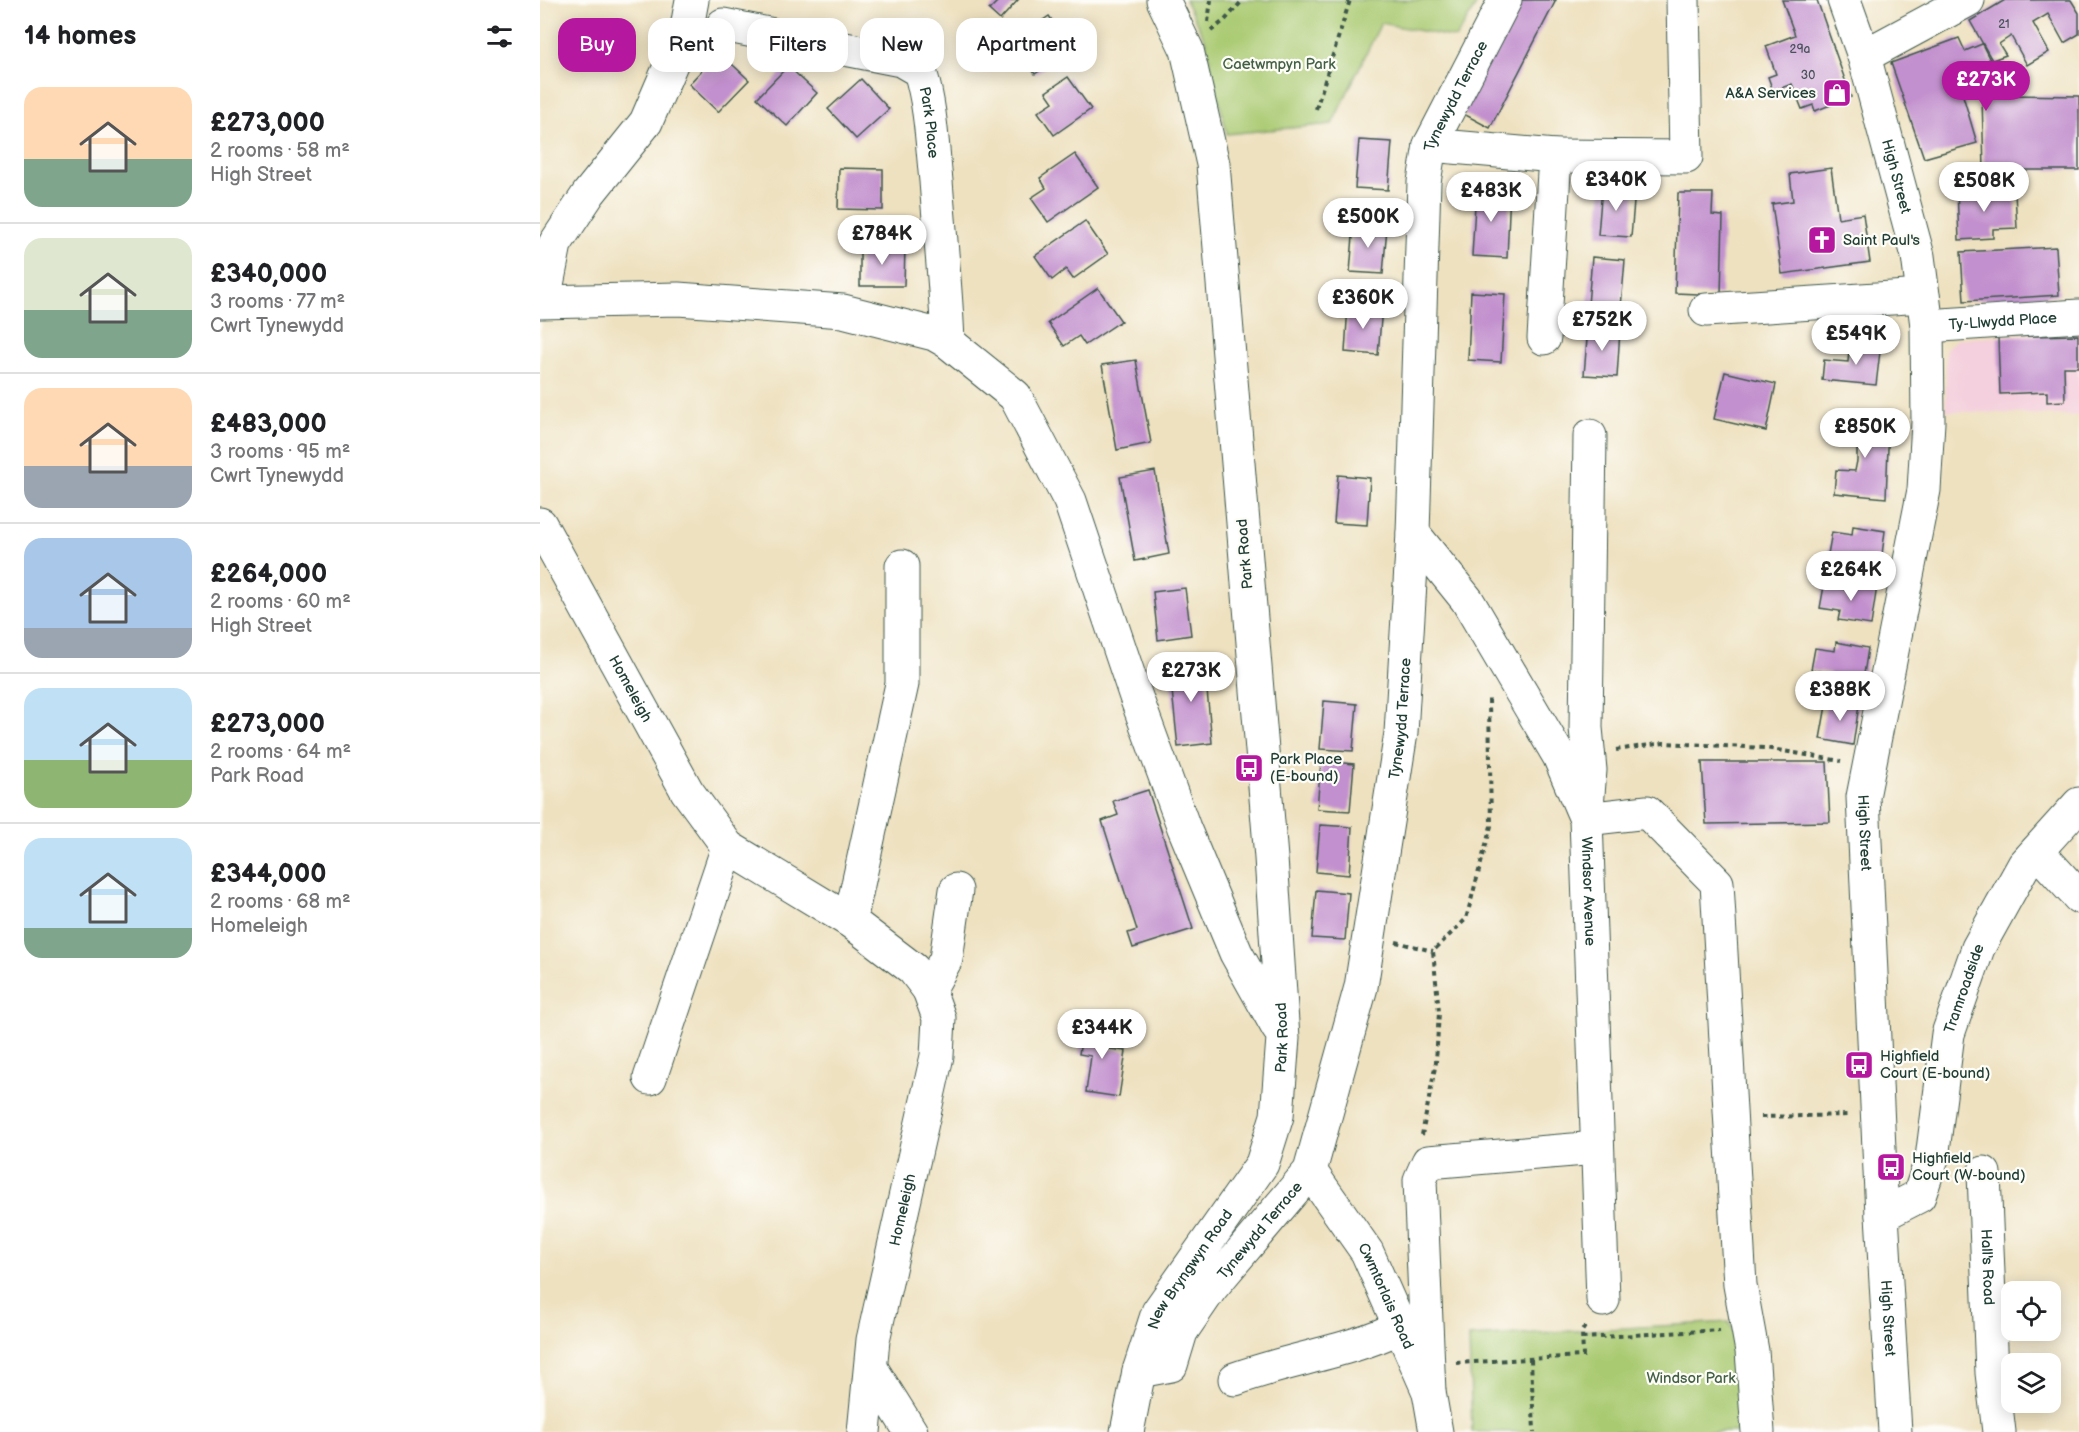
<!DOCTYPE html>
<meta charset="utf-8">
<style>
body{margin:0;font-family:"Balsamiq Sans",sans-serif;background:#f6f6f6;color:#202124;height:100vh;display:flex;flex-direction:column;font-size:22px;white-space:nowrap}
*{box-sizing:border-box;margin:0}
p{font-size:20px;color:#757577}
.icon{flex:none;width:33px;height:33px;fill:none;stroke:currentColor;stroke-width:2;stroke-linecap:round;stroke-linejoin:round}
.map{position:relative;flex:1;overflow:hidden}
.side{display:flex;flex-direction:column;background:#fff;width:540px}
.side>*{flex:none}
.top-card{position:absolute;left:18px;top:18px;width:570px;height:54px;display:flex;gap:12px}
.fabs{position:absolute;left:1461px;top:1281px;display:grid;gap:12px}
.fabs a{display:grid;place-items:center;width:60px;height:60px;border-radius:12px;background:#fff;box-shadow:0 3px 15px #0003;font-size:30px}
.price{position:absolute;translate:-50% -51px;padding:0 14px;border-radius:21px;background:#fff;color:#222;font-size:20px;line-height:39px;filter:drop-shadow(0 2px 3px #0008)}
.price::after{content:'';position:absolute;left:50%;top:36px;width:18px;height:14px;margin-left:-9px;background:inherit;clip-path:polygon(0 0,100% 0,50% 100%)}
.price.selected{background:#b5179e;color:#fff}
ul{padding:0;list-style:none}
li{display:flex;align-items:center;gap:18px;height:150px;padding:0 24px}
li+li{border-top:2px solid #e0e0e0}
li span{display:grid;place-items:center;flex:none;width:168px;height:120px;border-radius:18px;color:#555}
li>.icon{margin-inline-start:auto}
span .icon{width:72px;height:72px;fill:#fffc;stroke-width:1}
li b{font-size:26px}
h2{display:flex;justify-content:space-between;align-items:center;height:72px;padding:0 24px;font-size:26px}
.tag{padding:0 21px;border-radius:18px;background:#fff;box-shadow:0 3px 15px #0003;font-size:21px;line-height:54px}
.tag.selected{background:#b5179e;color:#fff}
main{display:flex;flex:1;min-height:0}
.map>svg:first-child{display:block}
.built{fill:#f4cfdd}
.green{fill:#aaca72;stroke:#648453;stroke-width:1.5}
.building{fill:#c290ce}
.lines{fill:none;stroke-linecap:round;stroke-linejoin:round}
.minor-casing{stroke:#3e5649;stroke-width:35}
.path{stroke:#3e5649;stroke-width:4;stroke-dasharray:4.5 4.5;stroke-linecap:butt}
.minor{stroke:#fff;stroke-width:33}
.labels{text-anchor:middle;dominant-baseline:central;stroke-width:4.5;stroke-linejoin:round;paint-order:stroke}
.number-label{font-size:12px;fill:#48525a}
.park-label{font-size:15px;fill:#426044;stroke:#fdfcf7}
.poi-label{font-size:15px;fill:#1f3d34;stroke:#fdfcf7;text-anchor:start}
.street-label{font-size:15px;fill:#1f3d34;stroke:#fdfcf7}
</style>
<main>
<section class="side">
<h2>14 homes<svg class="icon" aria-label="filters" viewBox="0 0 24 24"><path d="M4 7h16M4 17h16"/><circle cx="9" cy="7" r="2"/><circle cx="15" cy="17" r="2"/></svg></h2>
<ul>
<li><span style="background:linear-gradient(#ffd9b3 60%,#7fa58c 0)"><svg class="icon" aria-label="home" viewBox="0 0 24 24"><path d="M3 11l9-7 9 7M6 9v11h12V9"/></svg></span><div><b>£273,000</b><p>2 rooms · 58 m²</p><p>High Street</p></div></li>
<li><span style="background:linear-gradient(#dfe7d0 60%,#7fa58c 0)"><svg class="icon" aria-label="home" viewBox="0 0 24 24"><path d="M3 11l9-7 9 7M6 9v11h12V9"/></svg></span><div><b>£340,000</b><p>3 rooms · 77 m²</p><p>Cwrt Tynewydd</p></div></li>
<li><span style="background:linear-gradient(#ffd9b3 65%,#9aa5b1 0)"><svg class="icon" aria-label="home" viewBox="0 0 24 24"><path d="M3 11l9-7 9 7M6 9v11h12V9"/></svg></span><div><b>£483,000</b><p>3 rooms · 95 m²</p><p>Cwrt Tynewydd</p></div></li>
<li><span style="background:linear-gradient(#a9c7e8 75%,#9aa5b1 0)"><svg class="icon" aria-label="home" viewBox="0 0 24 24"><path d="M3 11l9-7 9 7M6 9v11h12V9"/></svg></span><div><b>£264,000</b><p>2 rooms · 60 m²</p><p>High Street</p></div></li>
<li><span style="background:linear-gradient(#bfe0f5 60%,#8fb573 0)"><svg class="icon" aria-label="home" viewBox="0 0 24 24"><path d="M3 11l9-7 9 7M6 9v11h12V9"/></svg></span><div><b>£273,000</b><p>2 rooms · 64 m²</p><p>Park Road</p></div></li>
<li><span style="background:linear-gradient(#bfe0f5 75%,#7fa58c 0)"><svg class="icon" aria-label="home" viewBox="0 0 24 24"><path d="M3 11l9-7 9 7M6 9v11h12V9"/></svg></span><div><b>£344,000</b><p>2 rooms · 68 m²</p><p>Homeleigh</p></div></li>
</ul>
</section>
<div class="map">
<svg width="1539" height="1432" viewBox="0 0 1539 1432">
<rect width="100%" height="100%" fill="#fdfcf7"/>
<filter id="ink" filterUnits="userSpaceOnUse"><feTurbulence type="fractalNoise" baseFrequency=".0167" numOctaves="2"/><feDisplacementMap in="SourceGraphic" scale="12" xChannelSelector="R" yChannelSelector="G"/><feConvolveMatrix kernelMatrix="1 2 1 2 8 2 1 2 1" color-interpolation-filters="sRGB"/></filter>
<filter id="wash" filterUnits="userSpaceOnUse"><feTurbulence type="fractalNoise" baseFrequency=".008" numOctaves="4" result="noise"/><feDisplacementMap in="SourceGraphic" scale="24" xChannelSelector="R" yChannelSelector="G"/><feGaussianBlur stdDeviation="1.35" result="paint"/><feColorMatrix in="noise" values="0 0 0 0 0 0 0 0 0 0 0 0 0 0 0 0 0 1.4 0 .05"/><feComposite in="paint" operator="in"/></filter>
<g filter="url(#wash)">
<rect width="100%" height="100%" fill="#eee1c0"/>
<!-- built -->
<path class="built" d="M1539,330V416L1406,411V348L1418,339Z"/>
<!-- green -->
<g class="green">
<path d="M645,0H939L916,38L841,23L792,124L687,134L665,39Z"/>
<path d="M1189,1322L1203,1353L1208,1432H932L929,1337Z"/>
</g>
<g id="blocks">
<!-- building -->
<g class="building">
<path d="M459,0H478L460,20L449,10Z"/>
<path d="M978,0H1016L950,128L920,112Z"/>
<path d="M1242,0H1277L1311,97L1275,111L1273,105L1262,109L1252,84L1233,91L1228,77L1236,74L1226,46L1255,35Z"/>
<path d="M1465,0H1531L1539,13V34L1524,43L1508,14L1493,23L1509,52L1487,65L1471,36L1459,44L1466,55L1452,60L1430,21Z"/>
<path d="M509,16L532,48L495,74L479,51L494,41L487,31Z"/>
<path d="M1419,38L1425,51L1442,44L1451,62L1458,60L1469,95L1539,96V170H1444L1442,98L1439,88L1430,91L1426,80L1419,82L1437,143L1384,158L1351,63Z"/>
<path d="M179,52L209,80L178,112L149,84Z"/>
<path d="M248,66L277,93L247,126L217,98Z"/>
<path d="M528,77L551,109L514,135L498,112L513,102L506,92Z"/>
<path d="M321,79L349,109L316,139L288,109Z"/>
<path d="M819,140L852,142L848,190L815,188Z"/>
<path d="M535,154L558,187L508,222L491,198L506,188L500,178Z"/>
<path d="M299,168L343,169V210L298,209Z"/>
<path d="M1291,168L1298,218L1323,214L1330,262L1242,274L1232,204L1253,201L1250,174Z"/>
<path d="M1062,187L1095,190L1091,237L1058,235Z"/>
<path d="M936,188L970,190L967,258L932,256Z"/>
<path d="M1448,188L1449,195L1475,193L1477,228L1453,229V238L1419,240L1417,189Z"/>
<path d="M1138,193H1173L1172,215L1183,216L1181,295L1135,293Z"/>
<path d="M545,221L568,254L533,279L526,269L512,280L495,256Z"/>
<path d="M814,224L847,227L843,274L810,272Z"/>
<path d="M320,245L365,246L364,286H320Z"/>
<path d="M1516,247L1519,295L1424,301L1421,252Z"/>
<path d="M1052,257L1085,260L1081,307L1048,305Z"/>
<path d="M558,288L581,321L545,345L539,336L524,346L508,323Z"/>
<path d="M931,292L965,294L961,362L928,360Z"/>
<path d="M808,305L842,307L838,355L805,352Z"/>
<path d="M1048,327L1080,330L1077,377L1044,375Z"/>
<path d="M1538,335V367H1524L1525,401L1507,402V392L1460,394L1458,337Z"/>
<path d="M1323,341L1341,343L1336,385L1282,380L1284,360L1308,362L1309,350L1322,351Z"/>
<path d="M596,360L611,443L577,450L562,365Z"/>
<path d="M1185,372L1236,384L1226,431L1174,419Z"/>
<path d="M1298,420L1349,423L1346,498L1294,493L1296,470L1315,471L1317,461V443L1297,442Z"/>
<path d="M615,471L629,554L595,561L580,477Z"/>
<path d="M798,475L830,478L827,525L794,523Z"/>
<path d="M1313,526L1345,531L1340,570L1307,566L1308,557L1288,554L1292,532L1312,535Z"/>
<path d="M1305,581L1337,586L1331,625L1298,620L1300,611L1280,608L1284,586L1304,589Z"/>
<path d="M645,588L651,635L618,640L613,592Z"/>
<path d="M1296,642L1328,648L1322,687L1289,682L1290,673L1271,670L1275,648L1295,651Z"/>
<path d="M664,659L672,743L638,747L629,662Z"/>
<path d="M1287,700L1319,705L1313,745L1280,739Z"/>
<path d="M784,701L817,704L813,751L780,749Z"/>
<path d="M781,761L814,764L810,811L777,809Z"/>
<path d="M1162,762H1287L1290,822L1166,824Z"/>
<path d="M608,790L653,929L593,948L588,933L597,930L562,821L578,815L573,801Z"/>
<path d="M780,825L812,827L809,875L776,872Z"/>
<path d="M776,890L809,893L805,940L772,938Z"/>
<path d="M545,1017L567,1020L563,1048L586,1051L579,1097L546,1092L551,1056L539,1054Z"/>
</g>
</g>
</g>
<g filter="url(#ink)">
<use href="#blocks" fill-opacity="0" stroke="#3e5649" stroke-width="1.5"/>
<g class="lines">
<!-- minor casing -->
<g class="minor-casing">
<g id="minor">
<path id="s1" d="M1304,0L1324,56L1378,256L1387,326L1388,422L1384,490L1323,797L1342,1215L1355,1432"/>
<path id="s2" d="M183,25L361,60L380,71C391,107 392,143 396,181C400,235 406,288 408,342"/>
<path d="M1324,56L1428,0"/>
<path d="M890,145L1015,156L1004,338"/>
<path d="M1015,156L1146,157L1143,0"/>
<path d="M4,300L15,244L49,193L106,122L147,27L152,0"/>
<path d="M0,302L138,299L303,311L394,334L408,342L475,396L530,501L596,697L644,828L696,953L738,1028"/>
<path d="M1166,310L1383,296"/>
<path id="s3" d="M1387,326L1539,316"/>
<path d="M1050,436L1046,728L1050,770L1046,819L1107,812L1177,883L1200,1285L1212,1351L1218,1432"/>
<path id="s4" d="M0,524L147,791L188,847L310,921L373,969L389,990"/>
<path id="s5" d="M873,533L927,600L1019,756L1046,819L1063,1300"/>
<path d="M1497,851L1539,897"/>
<path d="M310,921L362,684V566"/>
<path d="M110,1078L188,847"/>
<path id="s6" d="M770,1171L827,1252L889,1392L896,1432"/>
<path id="s7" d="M1444,1173L1452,1373L1459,1432"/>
<path id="s8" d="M1342,1215L1379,1196L1392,1158L1408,1034L1438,948L1484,865L1539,804"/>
<path d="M331,1368L371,1432"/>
<path id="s9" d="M599,1371L631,1365L641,1332L671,1288L770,1171L821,987L861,733L873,533L884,182L890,145L965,0"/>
<path d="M695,1379C749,1359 809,1352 860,1327"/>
<path d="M889,1392L880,1180L888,1162L1057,1148"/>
<path id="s10" d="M324,1432L333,1340L397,1056L399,1018L389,990L406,959L416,890"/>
<path id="s11" d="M587,1432L599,1371L618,1312L722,1164L737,1116L743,1038L731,858L673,164L647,50L623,0"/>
</g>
</g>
<!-- path -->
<g class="path">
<path d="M668,22L671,0"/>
<path d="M671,31L685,20L703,0"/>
<path d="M776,109L810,0"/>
<path d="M1076,750L1124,743L1226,748L1301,761"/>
<path d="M856,942L893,951"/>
<path d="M1221,1117L1309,1115"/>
<path d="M882,1135L896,1062L899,1012L893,951L926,919L951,826L949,699"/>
<path d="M1042,1338L1180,1330"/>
<path d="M991,1359L994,1432"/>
<path d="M916,1363L1043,1356L1042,1331L1046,1325"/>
</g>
<!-- minor -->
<use href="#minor" class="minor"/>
</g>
</g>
<!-- icons -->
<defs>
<g id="shop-square" transform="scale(1.5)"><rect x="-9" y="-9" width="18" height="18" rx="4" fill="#b5179e" stroke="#fdfcf7"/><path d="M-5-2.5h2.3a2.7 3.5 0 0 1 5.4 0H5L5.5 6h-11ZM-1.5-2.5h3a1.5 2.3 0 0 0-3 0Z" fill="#fff"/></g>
<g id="church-square" transform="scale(1.5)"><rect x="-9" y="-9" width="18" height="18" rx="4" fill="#b5179e" stroke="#fdfcf7"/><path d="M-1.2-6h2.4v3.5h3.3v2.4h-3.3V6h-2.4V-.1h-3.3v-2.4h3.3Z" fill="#fff"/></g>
<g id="bus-square" transform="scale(1.5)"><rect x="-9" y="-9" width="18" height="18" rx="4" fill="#b5179e" stroke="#fdfcf7"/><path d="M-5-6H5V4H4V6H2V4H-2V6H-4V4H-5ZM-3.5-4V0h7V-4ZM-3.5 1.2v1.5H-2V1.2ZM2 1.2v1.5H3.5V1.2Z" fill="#fff"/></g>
</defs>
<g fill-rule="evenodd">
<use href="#shop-square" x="1297" y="93"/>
<use href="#church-square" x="1282" y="240"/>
<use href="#bus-square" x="709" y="768"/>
<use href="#bus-square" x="1319" y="1065"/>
<use href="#bus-square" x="1351" y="1167"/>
</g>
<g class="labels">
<!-- number labels -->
<g class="number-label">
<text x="1464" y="24">21</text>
<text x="1260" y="49">29a</text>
<text x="1268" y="75">30</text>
</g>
<!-- park labels -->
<g class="park-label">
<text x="739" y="64">Caetwmpyn Park</text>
<text x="1151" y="1378">Windsor Park</text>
</g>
<!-- poi labels -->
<g class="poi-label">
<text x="1276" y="93" text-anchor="end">A&amp;A Services</text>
<text x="1303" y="240">Saint Paul's</text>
<text x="730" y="759">Park Place<tspan x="730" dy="17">(E-bound)</tspan></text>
<text x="1340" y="1056">Highfield<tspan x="1340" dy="17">Court (E-bound)</tspan></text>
<text x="1372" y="1158">Highfield<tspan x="1372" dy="17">Court (W-bound)</tspan></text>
</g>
<!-- street labels -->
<g class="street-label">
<text stroke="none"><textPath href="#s9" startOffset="1366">Tynewydd Terrace</textPath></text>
<text stroke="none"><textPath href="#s2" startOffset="256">Park Place</textPath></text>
<text stroke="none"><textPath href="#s1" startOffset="184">High Street</textPath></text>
<text stroke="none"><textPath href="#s3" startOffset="76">Ty-Llwydd Place</textPath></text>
<text transform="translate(705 554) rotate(-95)">Park Road</text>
<text stroke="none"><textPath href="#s4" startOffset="188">Homeleigh</textPath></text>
<text stroke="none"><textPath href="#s9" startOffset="736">Tynewydd Terrace</textPath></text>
<text stroke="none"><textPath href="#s1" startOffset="850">High Street</textPath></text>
<text stroke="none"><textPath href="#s5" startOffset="408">Windsor Avenue</textPath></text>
<text stroke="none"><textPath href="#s8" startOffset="255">Tramroadside</textPath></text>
<text stroke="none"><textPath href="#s11" startOffset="434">Park Road</textPath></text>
<text stroke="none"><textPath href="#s10" startOffset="226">Homeleigh</textPath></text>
<text stroke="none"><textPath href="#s9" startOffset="196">Tynewydd Terrace</textPath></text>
<text stroke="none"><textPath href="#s7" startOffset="94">Hall's Road</textPath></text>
<text stroke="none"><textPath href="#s11" startOffset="177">New Bryngwyn Road</textPath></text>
<text stroke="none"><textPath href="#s6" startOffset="147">Cwmtorlais Road</textPath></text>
<text stroke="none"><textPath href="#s1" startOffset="1336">High Street</textPath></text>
</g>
</g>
</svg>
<div class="fabs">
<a><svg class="icon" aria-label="locate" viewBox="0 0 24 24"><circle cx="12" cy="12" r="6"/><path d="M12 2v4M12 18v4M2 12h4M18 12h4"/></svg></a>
<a><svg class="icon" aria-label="layers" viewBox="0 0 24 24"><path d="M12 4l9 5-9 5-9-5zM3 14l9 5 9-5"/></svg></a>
</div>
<b class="price selected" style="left:1446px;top:112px">£273K</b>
<b class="price" style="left:1076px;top:212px">£340K</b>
<b class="price" style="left:1444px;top:213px">£508K</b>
<b class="price" style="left:951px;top:223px">£483K</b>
<b class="price" style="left:828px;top:249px">£500K</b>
<b class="price" style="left:342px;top:266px">£784K</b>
<b class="price" style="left:823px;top:330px">£360K</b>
<b class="price" style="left:1062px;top:352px">£752K</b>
<b class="price" style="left:1316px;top:366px">£549K</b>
<b class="price" style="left:1325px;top:459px">£850K</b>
<b class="price" style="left:1311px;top:602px">£264K</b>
<b class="price" style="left:651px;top:703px">£273K</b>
<b class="price" style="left:1300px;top:722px">£388K</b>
<b class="price" style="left:562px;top:1060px">£344K</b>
<div class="top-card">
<a class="tag selected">Buy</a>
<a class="tag">Rent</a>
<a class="tag">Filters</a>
<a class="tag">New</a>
<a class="tag">Apartment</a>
</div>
</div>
</main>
